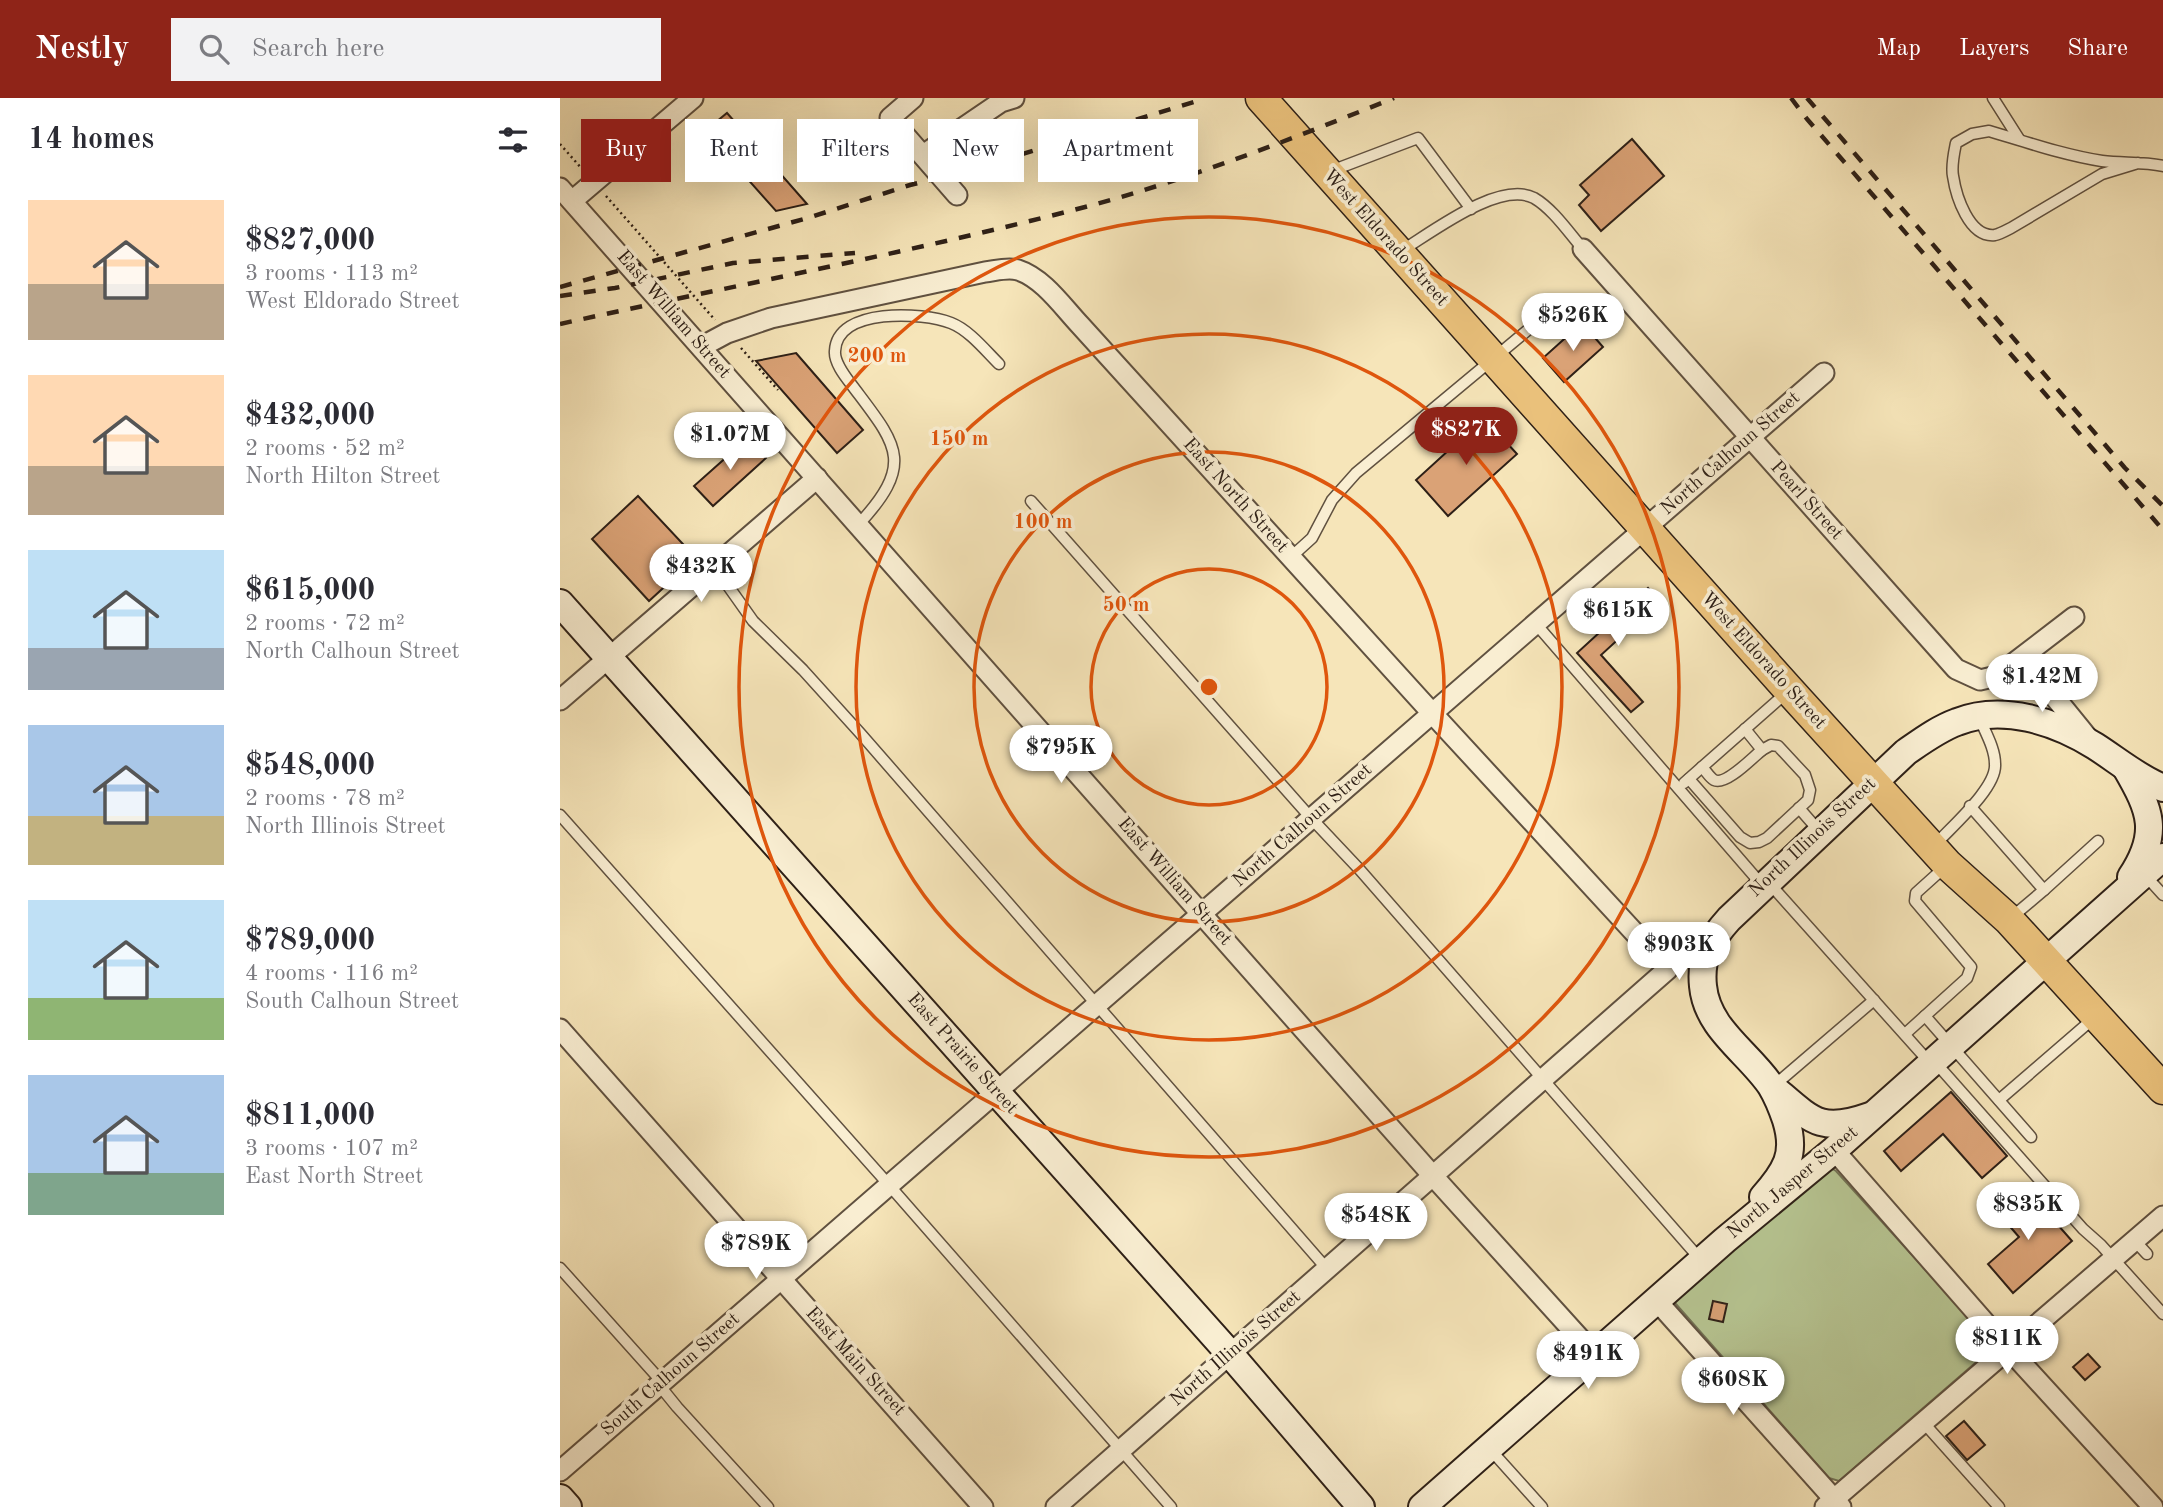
<!DOCTYPE html>
<meta charset="utf-8">
<style>
body{margin:0;font-family:"Old Standard TT",serif;background:#f2f2f3;color:#2b2b33;height:100vh;display:flex;flex-direction:column;font-size:26px;white-space:nowrap}
*{box-sizing:border-box;margin:0}
p{font-size:23px;color:#7c7c81}
.icon{flex:none;width:38px;height:38px;fill:none;stroke:currentColor;stroke-width:2;stroke-linecap:round;stroke-linejoin:round}
.map{position:relative;flex:1;overflow:hidden}
.sheet{display:flex;flex-direction:column;background:#fff;width:560px}
.sheet>*{flex:none}
.top-card{position:absolute;left:21px;top:21px;width:665px;height:63px;display:flex;gap:14px}
.price{position:absolute;translate:-50% -60px;padding:0 16px;border-radius:24px;background:#fff;color:#222;font-size:23px;line-height:46px;filter:drop-shadow(0 2px 4px #0008)}
.price::after{content:'';position:absolute;left:50%;top:42px;width:21px;height:16px;margin-left:-10px;background:inherit;clip-path:polygon(0 0,100% 0,50% 100%)}
.price.on{background:#8f2418;color:#fff}
ul{padding:0;list-style:none}
li{display:flex;align-items:center;gap:21px;height:175px;padding:0 28px}
li span{display:grid;place-items:center;flex:none;width:196px;height:140px;border-radius:0px;color:#555}
li>.icon{margin-inline-start:auto}
span .icon{width:84px;height:84px;fill:#fffc;stroke-width:1}
li b{font-size:30px}
h2{display:flex;justify-content:space-between;align-items:center;height:84px;padding:0 28px;font-size:30px}
.tag{padding:0 24px;border-radius:0px;background:#fff;box-shadow:0 7px 28px #0002;font-size:24px;line-height:63px}
.tag.on{background:#8f2418;color:#fff}
header{display:flex;align-items:center;gap:42px;box-sizing:border-box;height:98px;padding:0 35px;background:#8f2418;color:#fff}
header strong{font-size:33px}
nav{display:flex;gap:38px;margin-inline-start:auto;font-size:24px}
.search{width:490px;height:63px;background:#f2f2f3;display:flex;align-items:center;gap:18px;box-sizing:border-box;padding:0 24px;border-radius:0px;color:#7c7c81;font-size:26px}
main{display:flex;flex:1;min-height:0}
.map>svg:first-child{display:block}
.green{fill:#b7c693;stroke:#727355;stroke-width:2}
.building{fill:#daa276;stroke:#2e2017;stroke-width:2}
.lines{fill:none;stroke-linecap:round;stroke-linejoin:round}
.lane-casing{stroke:#605140;stroke-width:13}
.street-casing{stroke:#605140;stroke-width:23}
.secondary-casing{stroke:#2e2017;stroke-width:30}
.primary-casing{stroke:#2e2017;stroke-width:33}
.path{stroke:#2e2017;stroke-width:2.5;stroke-dasharray:2 3.5;stroke-linecap:butt}
.lane{stroke:#f9eed2;stroke-width:10}
.street{stroke:#f9eed2;stroke-width:19}
.secondary{stroke:#f9eed2;stroke-width:26}
.primary{stroke:#ebc27c;stroke-width:30}
.rail{stroke:#2e2017;stroke-width:4.5;stroke-dasharray:12 12;stroke-linecap:butt}
.ring{fill:none;stroke:#df560d;stroke-width:3.5}
.labels{text-anchor:middle;dominant-baseline:central;stroke-width:7;stroke-linejoin:round;paint-order:stroke}
.street-label{font-size:19px;fill:#2e2017;stroke:#f9eed2}
.centre{fill:#df560d;stroke:#f9eed2;stroke-width:3.5}
.ring-label{font-size:21px;text-anchor:middle;font-weight:bold;fill:#df560d;stroke:#f9eed2;stroke-width:7;stroke-linejoin:round;paint-order:stroke}
</style>
<header>
<strong>Nestly</strong>
<div class="search"><svg class="icon" aria-label="search" viewBox="0 0 24 24"><circle cx="10" cy="10" r="6"/><path d="M15 15l6 6"/></svg>Search here</div>
<nav><a>Map</a><a>Layers</a><a>Share</a></nav>
</header>
<main>
<section class="sheet">
<h2>14 homes<svg class="icon" aria-label="filters" viewBox="0 0 24 24"><path d="M4 7h16M4 17h16"/><circle cx="9" cy="7" r="2"/><circle cx="15" cy="17" r="2"/></svg></h2>
<ul>
<li><span style="background:linear-gradient(#ffd9b3 60%,#b9a48a 0)"><svg class="icon" aria-label="home" viewBox="0 0 24 24"><path d="M3 11l9-7 9 7M6 9v11h12V9"/></svg></span><div><b>$827,000</b><p>3 rooms · 113 m²</p><p>West Eldorado Street</p></div></li>
<li><span style="background:linear-gradient(#ffd9b3 65%,#b9a48a 0)"><svg class="icon" aria-label="home" viewBox="0 0 24 24"><path d="M3 11l9-7 9 7M6 9v11h12V9"/></svg></span><div><b>$432,000</b><p>2 rooms · 52 m²</p><p>North Hilton Street</p></div></li>
<li><span style="background:linear-gradient(#bfe0f5 70%,#9aa5b1 0)"><svg class="icon" aria-label="home" viewBox="0 0 24 24"><path d="M3 11l9-7 9 7M6 9v11h12V9"/></svg></span><div><b>$615,000</b><p>2 rooms · 72 m²</p><p>North Calhoun Street</p></div></li>
<li><span style="background:linear-gradient(#a9c7e8 65%,#c2b280 0)"><svg class="icon" aria-label="home" viewBox="0 0 24 24"><path d="M3 11l9-7 9 7M6 9v11h12V9"/></svg></span><div><b>$548,000</b><p>2 rooms · 78 m²</p><p>North Illinois Street</p></div></li>
<li><span style="background:linear-gradient(#bfe0f5 70%,#8fb573 0)"><svg class="icon" aria-label="home" viewBox="0 0 24 24"><path d="M3 11l9-7 9 7M6 9v11h12V9"/></svg></span><div><b>$789,000</b><p>4 rooms · 116 m²</p><p>South Calhoun Street</p></div></li>
<li><span style="background:linear-gradient(#a9c7e8 70%,#7fa58c 0)"><svg class="icon" aria-label="home" viewBox="0 0 24 24"><path d="M3 11l9-7 9 7M6 9v11h12V9"/></svg></span><div><b>$811,000</b><p>3 rooms · 107 m²</p><p>East North Street</p></div></li>
</ul>
</section>
<div class="map">
<svg width="1603" height="1409" viewBox="0 0 1603 1409">
<rect width="100%" height="100%" fill="#f6e5b9"/>
<filter id="stains"><feTurbulence type="fractalNoise" baseFrequency=".00286" numOctaves="4"/><feColorMatrix values="0 0 0 0 .2 0 0 0 0 .09 0 0 0 0 .02 0 0 0 .5 -.17"/></filter>
<radialGradient id="worn" r=".72"><stop offset=".6" stop-color="#630" stop-opacity="0"/><stop offset="1" stop-color="#630" stop-opacity=".3"/></radialGradient>
<!-- green -->
<path class="green" d="M1271,1070L1276,1073L1428,1241L1431,1247L1429,1253L1279,1383L1269,1380L1115,1205L1116,1200Z"/>
<!-- building -->
<g class="building">
<path d="M167,15L247,106L216,113L145,33Z"/>
<path d="M1072,41L1104,78L1041,133L1019,107L1029,97L1020,87Z"/>
<path d="M1022,225L1043,249L1004,284L983,260Z"/>
<path d="M236,255L303,332L277,355L196,263Z"/>
<path d="M924,320L957,356L888,418L856,382Z"/>
<path d="M188,340L206,360L153,408L134,388Z"/>
<path d="M78,398L136,460L89,503L32,441Z"/>
<path d="M1088,490L1100,503L1041,557L1083,604L1071,614L1017,555Z"/>
<path d="M1391,994L1447,1058L1422,1080L1383,1036L1341,1073L1324,1053Z"/>
<path d="M1468,1093L1512,1143L1453,1195L1428,1166L1459,1139L1440,1117Z"/>
<path d="M1153,1203L1167,1206L1163,1224L1149,1221Z"/>
<path d="M1528,1256L1540,1269L1525,1282L1513,1269Z"/>
<path d="M1404,1323L1425,1347L1407,1362L1386,1338Z"/>
</g>
<g class="lines">
<!-- lane casing -->
<g class="lane-casing">
<g id="lane">
<path d="M1433,0L1459,41"/>
<path d="M1578,65L1542,76L1451,130C1447,132 1440,136 1435,137C1409,140 1396,98 1393,78C1391,68 1394,55 1396,45L1412,36L1429,33C1466,44 1504,57 1542,63C1562,66 1583,63 1603,68"/>
<path d="M771,73L858,40L911,111"/>
<path d="M841,153C871,135 939,82 974,100C993,111 1009,135 1023,151"/>
<path d="M471,403L751,720L800,772L1140,1161"/>
<path d="M298,427C357,364 336,346 291,286C284,277 274,264 275,253C277,209 363,214 391,225C409,232 425,252 439,266"/>
<path d="M731,459L752,440L772,402L796,375L999,206C1028,199 1036,217 1066,199"/>
<path d="M154,468L193,523L243,572L300,635L767,1171"/>
<path d="M976,526L1202,787"/>
<path d="M1142,669C1146,673 1150,680 1154,682C1166,688 1193,659 1202,652L1185,631"/>
<path d="M1129,681L1180,739L1190,745L1199,744L1207,740L1248,702L1250,692L1245,677L1218,648L1211,647L1202,652"/>
<path d="M1124,685L1226,595"/>
<path d="M1410,708L1484,792L1452,819"/>
<path d="M1239,710L1259,733"/>
<path d="M0,717L329,1087L611,1409"/>
<path d="M1375,747C1391,729 1437,690 1435,666C1435,650 1425,634 1419,619"/>
<path d="M1584,776L1603,797"/>
<path d="M1210,786L1370,965"/>
<path d="M1484,792L1538,743"/>
<path d="M1365,918L1471,1039"/>
<path d="M1345,936L1407,880L1411,869L1355,803L1356,795L1386,768"/>
<path d="M1375,964L1523,1131L1541,1147L1603,1216"/>
<path d="M1211,987L1223,980L1314,902"/>
<path d="M1439,1002L1534,920"/>
<path d="M1575,1143L1587,1156"/>
<path d="M0,1170L102,1284L104,1293L117,1309L208,1409"/>
<path d="M1363,1324L1439,1409"/>
<path d="M929,1350L982,1409"/>
</g>
</g>
<!-- street casing -->
<g class="street-casing">
<g id="street">
<path d="M353,0L330,20L397,97"/>
<path d="M363,57L441,4L454,0"/>
<path d="M0,90L873,1078L1034,1256"/>
<path d="M12,103L133,0"/>
<path d="M1023,151L1396,571L1420,582L1437,578L1514,519"/>
<path d="M141,249L167,235L211,220L425,174C435,173 447,169 458,172C483,180 503,209 520,227L872,615L1108,871L496,1409"/>
<path d="M1463,560L1528,640"/>
<path d="M0,602L257,380"/>
<path d="M0,931L423,1409"/>
<path d="M1274,1052L1435,1236L1593,1409"/>
<path d="M1096,1202L1281,1409"/>
<path d="M0,1373L1264,275"/>
<path d="M1265,1409L1603,1118"/>
</g>
</g>
<!-- secondary casing -->
<g class="secondary-casing">
<g id="secondary">
<path d="M0,505L670,1256L801,1409"/>
<path d="M1566,670C1591,713 1600,735 1571,779"/>
<path d="M1217,993C1253,1024 1262,1035 1310,1018"/>
<path d="M1203,1099C1212,1089 1222,1077 1227,1064C1232,1051 1230,1035 1226,1022C1222,1010 1217,998 1211,988C1188,954 1147,931 1143,888C1140,859 1150,842 1169,821L1346,654C1362,643 1378,631 1397,624C1442,606 1495,623 1535,648C1557,662 1578,680 1603,690"/>
<path d="M0,1400L8,1409"/>
<path d="M862,1409L1165,1142L1274,1052L1603,759"/>
</g>
</g>
<!-- primary casing -->
<g class="primary-casing">
<path id="primary" d="M701,0L1229,592L1388,767L1448,821L1603,991"/>
</g>
<!-- path -->
<g class="path">
<path d="M0,46L23,72"/>
<path d="M46,98L155,222"/>
<path d="M181,250L218,292"/>
</g>
<!-- lane -->
<use href="#lane" class="lane"/>
<!-- street -->
<use href="#street" class="street"/>
<!-- secondary -->
<use href="#secondary" class="secondary"/>
<!-- primary -->
<use href="#primary" class="primary"/>
<!-- rail -->
<g class="rail">
<path d="M1231,0L1247,21L1603,432"/>
<path d="M1247,0L1565,370L1603,408"/>
<path d="M0,189L251,119L350,87L410,72L637,3"/>
<path d="M0,198L55,190L173,165L295,155"/>
<path d="M0,226C176,187 354,154 529,108C633,80 734,40 834,0"/>
</g>
</g>
<!-- distance rings -->
<g class="ring">
<circle cx="649" cy="589" r="118"/>
<circle cx="649" cy="589" r="235"/>
<circle cx="649" cy="589" r="353"/>
<circle cx="649" cy="589" r="470"/>
</g>
<g class="labels">
<!-- street labels -->
<g class="street-label">
<text transform="translate(825 140) rotate(48)">West Eldorado Street</text>
<text transform="translate(113 217) rotate(49)">East William Street</text>
<text transform="translate(1171 356) rotate(-41)">North Calhoun Street</text>
<text transform="translate(675 398) rotate(48)">East North Street</text>
<text transform="translate(1246 403) rotate(48)">Pearl Street</text>
<text transform="translate(1203 563) rotate(48)">West Eldorado Street</text>
<text transform="translate(743 728) rotate(-41)">North Calhoun Street</text>
<text transform="translate(1253 740) rotate(-43)">North Illinois Street</text>
<text transform="translate(614 784) rotate(49)">East William Street</text>
<text transform="translate(402 956) rotate(48)">East Prairie Street</text>
<text transform="translate(1233 1085) rotate(-40)">North Jasper Street</text>
<text transform="translate(676 1251) rotate(-41)">North Illinois Street</text>
<text transform="translate(295 1264) rotate(48)">East Main Street</text>
<text transform="translate(111 1277) rotate(-41)">South Calhoun Street</text>
</g>
</g>
<circle cx="649" cy="589" r="10" class="centre"/>
<g class="ring-label">
<text x="317" y="264">200 m</text>
<text x="399" y="347">150 m</text>
<text x="483" y="430">100 m</text>
<text x="566" y="513">50 m</text>
</g>
<rect width="100%" height="100%" filter="url(#stains)"/>
<rect width="100%" height="100%" fill="url(#worn)"/>
</svg>
<b class="price" style="left:1013px;top:255px">$526K</b>
<b class="price on" style="left:906px;top:369px">$827K</b>
<b class="price" style="left:170px;top:374px">$1.07M</b>
<b class="price" style="left:141px;top:506px">$432K</b>
<b class="price" style="left:1058px;top:550px">$615K</b>
<b class="price" style="left:1482px;top:616px">$1.42M</b>
<b class="price" style="left:501px;top:687px">$795K</b>
<b class="price" style="left:1119px;top:884px">$903K</b>
<b class="price" style="left:1468px;top:1144px">$835K</b>
<b class="price" style="left:816px;top:1155px">$548K</b>
<b class="price" style="left:196px;top:1183px">$789K</b>
<b class="price" style="left:1447px;top:1278px">$811K</b>
<b class="price" style="left:1028px;top:1293px">$491K</b>
<b class="price" style="left:1173px;top:1319px">$608K</b>
<div class="top-card">
<a class="tag on">Buy</a>
<a class="tag">Rent</a>
<a class="tag">Filters</a>
<a class="tag">New</a>
<a class="tag">Apartment</a>
</div>
</div>
</main>
